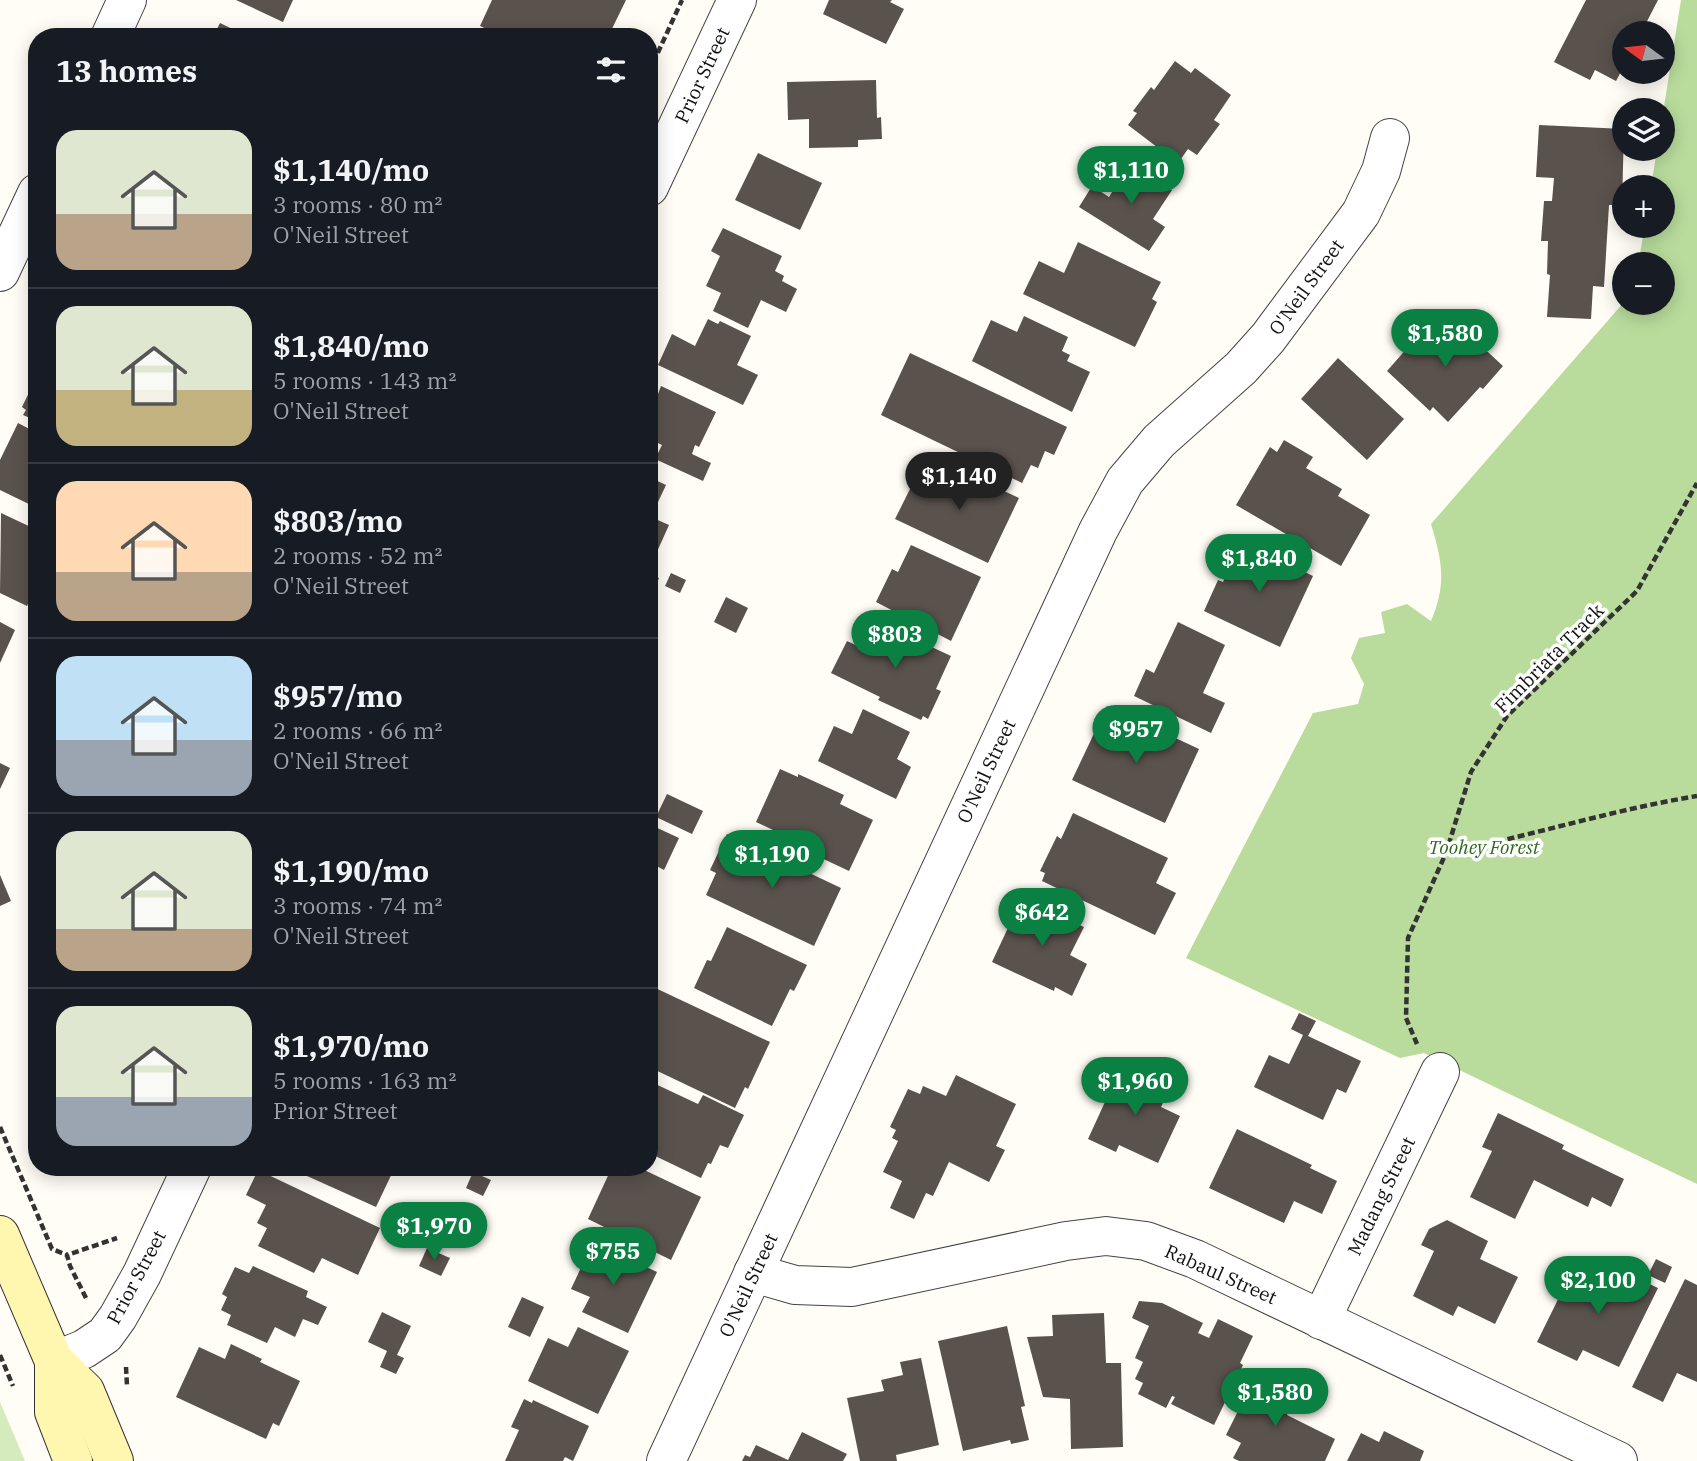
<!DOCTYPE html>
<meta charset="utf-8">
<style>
body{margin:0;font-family:"IBM Plex Serif",serif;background:#20242c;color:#f1f3f6;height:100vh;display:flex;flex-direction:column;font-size:26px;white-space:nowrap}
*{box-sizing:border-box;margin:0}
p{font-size:23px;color:#9ea1a6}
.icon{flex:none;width:38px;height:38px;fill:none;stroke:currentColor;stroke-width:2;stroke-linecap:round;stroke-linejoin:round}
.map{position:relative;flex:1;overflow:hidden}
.sheet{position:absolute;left:28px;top:28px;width:630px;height:1148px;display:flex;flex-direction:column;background:#171b24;border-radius:28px;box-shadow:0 4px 18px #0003}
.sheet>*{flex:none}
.needle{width:46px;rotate:285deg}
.buttons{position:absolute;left:1612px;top:21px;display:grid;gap:14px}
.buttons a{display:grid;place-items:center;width:63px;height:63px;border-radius:50%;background:#171b24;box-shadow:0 4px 18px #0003;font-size:35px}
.price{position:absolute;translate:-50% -60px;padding:0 16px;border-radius:24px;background:#0b8043;color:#fff;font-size:23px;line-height:46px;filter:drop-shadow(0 2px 4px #0008)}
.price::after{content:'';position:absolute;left:50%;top:42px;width:21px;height:16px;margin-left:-10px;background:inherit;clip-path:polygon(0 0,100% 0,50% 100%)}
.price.current{background:#222;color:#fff}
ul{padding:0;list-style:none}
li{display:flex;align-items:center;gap:21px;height:175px;padding:0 28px}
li+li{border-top:2px solid #363941}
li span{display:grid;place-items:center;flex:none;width:196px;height:140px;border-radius:21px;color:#555}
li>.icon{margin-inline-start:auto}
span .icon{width:84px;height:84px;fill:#fffc;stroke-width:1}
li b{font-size:30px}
h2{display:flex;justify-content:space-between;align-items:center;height:84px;padding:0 28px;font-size:30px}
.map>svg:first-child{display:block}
.green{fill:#d5ebbd}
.forest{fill:#b9dc9c}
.building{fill:#5a524d}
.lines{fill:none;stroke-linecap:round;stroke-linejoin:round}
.street-casing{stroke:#444;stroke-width:40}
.secondary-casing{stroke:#333;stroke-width:40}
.path{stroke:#333;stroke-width:4.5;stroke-dasharray:7 3.5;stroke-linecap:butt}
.street{stroke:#fff;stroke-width:38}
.secondary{stroke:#fff6b0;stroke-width:38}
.labels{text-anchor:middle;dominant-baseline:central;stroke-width:7;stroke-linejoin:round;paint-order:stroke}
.street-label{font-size:19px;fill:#111;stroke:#fff}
.park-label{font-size:19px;font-style:italic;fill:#2f6b1f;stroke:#fff}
</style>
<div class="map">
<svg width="1697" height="1461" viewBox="0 0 1697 1461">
<rect width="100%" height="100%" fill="#fffdf5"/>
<!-- green -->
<path class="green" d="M0,1402L25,1461H0Z"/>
<!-- forest -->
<path class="forest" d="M1681,0H1697V1184L1424,1053L1400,1058L1186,958L1313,713L1358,704L1364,684L1351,658L1359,638L1385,633L1381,612L1407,604L1431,621C1447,583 1442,561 1431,524L1624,302L1662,303V264H1638L1645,226H1662V187H1651L1657,149H1662L1663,113Z"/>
<!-- building -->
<g class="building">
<path d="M236,0H293L283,22Z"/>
<path d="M492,0H626L608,37H504L480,26Z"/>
<path d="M829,0H892L890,2L904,9L886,44L823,14Z"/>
<path d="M1586,0H1658L1641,33H1624V66L1616,81L1595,70L1590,80L1554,62Z"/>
<path d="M220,23L249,37H213Z"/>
<path d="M1175,61L1191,73L1195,68L1231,95L1214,120L1220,124L1197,155L1188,149L1178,163L1128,125L1137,113L1133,111L1151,87L1154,90Z"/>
<path d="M876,80L877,118L881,117L882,139L858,140V147L809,148V119L788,120L787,82Z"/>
<path d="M1539,125L1624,129L1622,205H1609L1604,287L1593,286L1591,319L1547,317L1550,275L1547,274L1548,241H1541L1544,201H1552L1554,178L1536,177Z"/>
<path d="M758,153L822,183L800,230L735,200Z"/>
<path d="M1130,163L1172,190L1153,219L1165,227L1149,251L1079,207L1092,186L1109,197Z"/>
<path d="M723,228L782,256L775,271L784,276L782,281L797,289L786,312L761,300L748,328L713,311L721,293L706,286L720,256L711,251Z"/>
<path d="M1078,242L1161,282L1152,299L1157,302L1135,347L1023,294L1039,261L1064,273Z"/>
<path d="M1448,315L1503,366L1483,389L1480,387L1448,422L1433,407L1430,411L1387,371L1416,338L1421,343Z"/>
<path d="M1024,316L1068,337L1062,351L1070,355L1067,361L1090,372L1072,412L972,361L991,320L1017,332Z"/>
<path d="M708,319L718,324L720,321L751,336L737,365L758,375L743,405L658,365L672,334L695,346Z"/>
<path d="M910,353L1067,427L1054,455L1045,451L1038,468L1031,465L1022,483L881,415Z"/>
<path d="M1338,358L1404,419L1367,460L1301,399Z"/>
<path d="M37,376V421L23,415L26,410L22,407Z"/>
<path d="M661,386L716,412L699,447L695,445L692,454L711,463L703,481L655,459L662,445L649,439V390L658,394Z"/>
<path d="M18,423L37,433V508L0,490V460Z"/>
<path d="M1284,440L1313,457L1306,468L1342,489L1338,496L1370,515L1341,566L1236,505L1270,447L1277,452Z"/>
<path d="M948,465L1019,498L988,563L895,519L916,477L939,487Z"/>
<path d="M649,477L666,485L651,517L669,525L656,554L649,551Z"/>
<path d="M1,513L35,529L34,531L37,533V585L27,606L0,593Z"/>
<path d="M1241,541L1313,576L1280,647L1204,611L1218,580L1223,582Z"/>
<path d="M911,545L981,577L951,641L876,602L892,569L898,572Z"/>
<path d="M649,569L653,571L652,575L659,578L653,592L649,590Z"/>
<path d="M671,573L686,580L680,593L665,586Z"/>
<path d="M726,597L748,608L736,633L714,622Z"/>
<path d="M876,621L951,656L936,689L941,691L928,719L923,716L921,720L878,700L880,697L831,673L847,641L862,648Z"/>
<path d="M0,622L15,630L0,663Z"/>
<path d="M1178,622L1225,645L1203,693L1225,703L1211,733L1134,696L1146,669L1154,673Z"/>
<path d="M1107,706L1199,749L1165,823L1072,780Z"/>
<path d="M863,709L910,732L897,759L911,767L896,799L818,761L834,726L852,734Z"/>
<path d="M0,763L10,768L0,789Z"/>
<path d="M780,769L798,777V774L844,795L840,804L873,820L849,871L798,847L799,845L772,832L773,830L756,822Z"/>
<path d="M667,794L703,811L692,834L656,817Z"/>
<path d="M1073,813L1168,858L1156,883L1176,893L1155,935L1042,881L1045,873L1040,871L1057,836L1061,839Z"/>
<path d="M653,826L679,838L664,870L649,862V834Z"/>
<path d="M727,834L841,888L814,946L706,895L716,873L710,870Z"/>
<path d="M0,875L11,901L0,906Z"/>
<path d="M1022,898L1084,927L1070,955L1087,964L1072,996L1055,987L1054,991L992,962Z"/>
<path d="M727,927L807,965L794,991L790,989L772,1026L694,988L707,960L711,961Z"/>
<path d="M649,985L770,1042L748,1089L745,1087L735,1108L649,1067V1059L654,1048L649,1046Z"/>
<path d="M1299,1013L1316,1021L1308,1036L1361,1061L1346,1093L1337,1089L1323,1120L1254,1087L1269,1055L1289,1064L1303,1035L1291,1029Z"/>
<path d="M1121,1067L1169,1090L1161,1107L1180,1116L1158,1163L1119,1145L1116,1152L1088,1139Z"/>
<path d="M956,1075L1016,1104L996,1146L1005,1150L989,1182L949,1162L933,1196L926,1193L914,1219L890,1208L902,1181L883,1172L898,1141L892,1138L896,1130L890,1127L908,1089L920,1094L923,1086L946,1096Z"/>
<path d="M649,1081L698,1104L703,1095L744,1115L728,1148L720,1145L711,1164L708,1163L701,1178L649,1153Z"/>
<path d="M1498,1113L1564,1145L1562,1149L1624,1179L1611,1207L1592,1197L1588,1207L1534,1180L1515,1219L1470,1197L1492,1151L1482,1147Z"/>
<path d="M1237,1129L1312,1165L1310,1168L1337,1181L1322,1214L1294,1201L1284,1223L1209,1188Z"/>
<path d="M287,1167H395L376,1207Z"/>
<path d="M612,1167H638L701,1197L671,1260L588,1219Z"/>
<path d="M258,1170L380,1228L358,1275L322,1258L314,1273L258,1246L267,1228L257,1223L266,1205L246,1195Z"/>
<path d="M473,1172L491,1180L483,1196L466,1188Z"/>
<path d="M1447,1220L1488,1241L1480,1259L1518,1277L1495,1324L1458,1306L1453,1316L1413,1296L1434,1251L1421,1245L1429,1229Z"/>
<path d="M593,1242L657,1272L628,1333L582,1312L590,1297L571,1289Z"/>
<path d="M427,1248L450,1258L441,1276L419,1266Z"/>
<path d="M1656,1259L1672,1267L1665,1283L1648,1275Z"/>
<path d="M253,1266L308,1291L306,1297L327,1307L318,1325L303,1319L295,1337L275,1327L267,1343L227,1325L231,1315L221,1310L227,1297L222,1294L235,1267L249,1273Z"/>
<path d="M1611,1266L1658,1288L1619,1367L1583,1350L1577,1361L1537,1342L1572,1271L1601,1285Z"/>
<path d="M1685,1279L1697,1285V1382L1677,1373L1663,1402L1632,1387Z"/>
<path d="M522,1297L544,1307L530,1337L508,1327Z"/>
<path d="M1139,1301L1162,1303L1203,1323L1198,1333L1209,1338L1218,1319L1253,1336L1240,1363L1243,1365L1214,1425L1171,1404L1175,1397L1172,1396L1166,1408L1138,1394L1143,1383L1135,1379L1143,1362L1135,1358L1149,1326L1132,1318Z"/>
<path d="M382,1312L411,1326L397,1355L404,1358L396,1374L380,1367L387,1351L368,1342Z"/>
<path d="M1104,1313L1106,1363H1121L1123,1447L1071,1449L1070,1399L1043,1397L1027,1337L1053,1336L1052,1315Z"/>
<path d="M1007,1326L1025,1406L1021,1407L1029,1440L1011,1444L1010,1440L963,1451L938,1341Z"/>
<path d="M578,1327L629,1351L598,1414L528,1381L548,1338L568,1347Z"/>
<path d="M231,1344L262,1359L260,1362L300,1381L279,1426L273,1423L266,1439L176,1397L199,1347L225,1359Z"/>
<path d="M921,1358L939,1445L896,1455L897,1461H860L847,1398L884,1391L881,1380L903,1375L900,1362Z"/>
<path d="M1256,1375L1296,1395L1287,1415L1335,1439L1325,1461H1239L1233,1458L1241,1443L1226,1435Z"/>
<path d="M524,1399L532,1403L533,1400L589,1426L573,1461L565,1457L563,1461H505L519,1430L511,1427Z"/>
<path d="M1384,1431L1424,1451L1420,1461H1347L1361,1433L1379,1442Z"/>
<path d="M802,1432L847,1454L843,1461H742L745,1455L750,1457L756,1445L788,1460Z"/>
</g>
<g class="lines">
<!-- street casing -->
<g class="street-casing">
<g id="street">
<path d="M110,37L127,0"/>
<path d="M649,187L737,0"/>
<path d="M0,272L37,193"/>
<path d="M753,1273L795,1285L852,1287L1066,1241L1106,1236L1146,1241L1195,1259L1618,1461"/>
<path d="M1321,1320L1440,1072"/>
<path d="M54,1361L84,1349L105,1335L118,1317L142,1274L192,1167"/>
<path d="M666,1461L1098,531L1125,481L1159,441L1241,368L1268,338L1361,213L1381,171L1390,138"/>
</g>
</g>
<!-- secondary casing -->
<g class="secondary-casing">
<g id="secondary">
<path d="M0,1235L54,1361V1412L73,1461"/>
<path d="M54,1361L85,1391L114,1461"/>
</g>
</g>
<!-- path -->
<g class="path">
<path d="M649,72L682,0"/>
<path d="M1446,853C1530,836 1612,810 1697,796"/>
<path d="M1417,1044L1406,1018L1408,938L1446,853L1471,772L1507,716L1637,591L1697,483"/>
<path d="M0,1127L52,1249L67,1255"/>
<path d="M86,1298L70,1266L67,1255L117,1238"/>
<path d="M0,1355L13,1386"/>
<path d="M126,1367L127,1386"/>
</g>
<!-- street -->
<use href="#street" class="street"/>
<!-- secondary -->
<use href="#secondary" class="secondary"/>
</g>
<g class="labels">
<!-- street labels -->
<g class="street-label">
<text transform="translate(702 75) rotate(-65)">Prior Street</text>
<text transform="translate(1306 287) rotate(-54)">O'Neil Street</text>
<text transform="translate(1549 658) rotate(-45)">Fimbriata Track</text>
<text transform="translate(986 771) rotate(-65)">O'Neil Street</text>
<text transform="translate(1381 1196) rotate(-64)">Madang Street</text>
<text transform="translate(1221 1274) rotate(24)">Rabaul Street</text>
<text transform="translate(136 1277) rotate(-62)">Prior Street</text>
<text transform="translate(748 1285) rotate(-65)">O'Neil Street</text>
</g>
<!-- park labels -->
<g class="park-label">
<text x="1484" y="847">Toohey Forest</text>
</g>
</g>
</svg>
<div class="buttons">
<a><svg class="needle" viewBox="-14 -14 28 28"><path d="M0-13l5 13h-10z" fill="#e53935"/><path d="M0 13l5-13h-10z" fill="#9ea1a6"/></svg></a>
<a><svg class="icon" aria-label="layers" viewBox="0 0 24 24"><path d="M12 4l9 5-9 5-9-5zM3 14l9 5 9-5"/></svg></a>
<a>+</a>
<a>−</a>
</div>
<b class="price" style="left:1131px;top:206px">$1,110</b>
<b class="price" style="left:1445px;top:369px">$1,580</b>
<b class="price current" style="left:959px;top:512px">$1,140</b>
<b class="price" style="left:1259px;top:594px">$1,840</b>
<b class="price" style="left:895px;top:670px">$803</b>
<b class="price" style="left:1136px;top:765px">$957</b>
<b class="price" style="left:772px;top:890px">$1,190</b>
<b class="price" style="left:1042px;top:948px">$642</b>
<b class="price" style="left:1135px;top:1117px">$1,960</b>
<b class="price" style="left:434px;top:1262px">$1,970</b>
<b class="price" style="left:613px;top:1287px">$755</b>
<b class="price" style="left:1598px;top:1316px">$2,100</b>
<b class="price" style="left:1275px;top:1428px">$1,580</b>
<section class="sheet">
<h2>13 homes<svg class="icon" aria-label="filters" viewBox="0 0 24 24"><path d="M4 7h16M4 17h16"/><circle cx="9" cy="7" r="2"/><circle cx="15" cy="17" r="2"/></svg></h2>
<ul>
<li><span style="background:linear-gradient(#dfe7d0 60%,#b9a48a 0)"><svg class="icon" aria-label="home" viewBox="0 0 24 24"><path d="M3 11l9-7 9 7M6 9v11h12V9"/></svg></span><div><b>$1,140/mo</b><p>3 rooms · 80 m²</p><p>O'Neil Street</p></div></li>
<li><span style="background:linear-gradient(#dfe7d0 60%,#c2b280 0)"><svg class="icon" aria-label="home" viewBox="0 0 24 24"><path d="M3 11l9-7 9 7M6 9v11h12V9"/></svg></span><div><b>$1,840/mo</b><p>5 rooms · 143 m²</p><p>O'Neil Street</p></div></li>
<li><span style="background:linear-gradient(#ffd9b3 65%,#b9a48a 0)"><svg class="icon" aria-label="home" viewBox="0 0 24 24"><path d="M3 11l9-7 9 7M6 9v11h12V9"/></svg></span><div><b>$803/mo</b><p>2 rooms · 52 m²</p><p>O'Neil Street</p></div></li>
<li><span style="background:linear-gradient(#bfe0f5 60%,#9aa5b1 0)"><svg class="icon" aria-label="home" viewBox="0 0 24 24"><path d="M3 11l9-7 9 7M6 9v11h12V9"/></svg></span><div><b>$957/mo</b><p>2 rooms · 66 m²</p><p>O'Neil Street</p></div></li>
<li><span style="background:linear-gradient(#dfe7d0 70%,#b9a48a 0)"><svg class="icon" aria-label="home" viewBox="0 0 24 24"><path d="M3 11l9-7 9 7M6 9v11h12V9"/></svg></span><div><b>$1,190/mo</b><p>3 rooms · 74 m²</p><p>O'Neil Street</p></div></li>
<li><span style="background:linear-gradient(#dfe7d0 65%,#9aa5b1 0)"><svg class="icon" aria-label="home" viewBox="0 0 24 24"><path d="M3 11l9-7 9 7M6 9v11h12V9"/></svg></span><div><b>$1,970/mo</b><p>5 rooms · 163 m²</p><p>Prior Street</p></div></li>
</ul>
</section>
</div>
